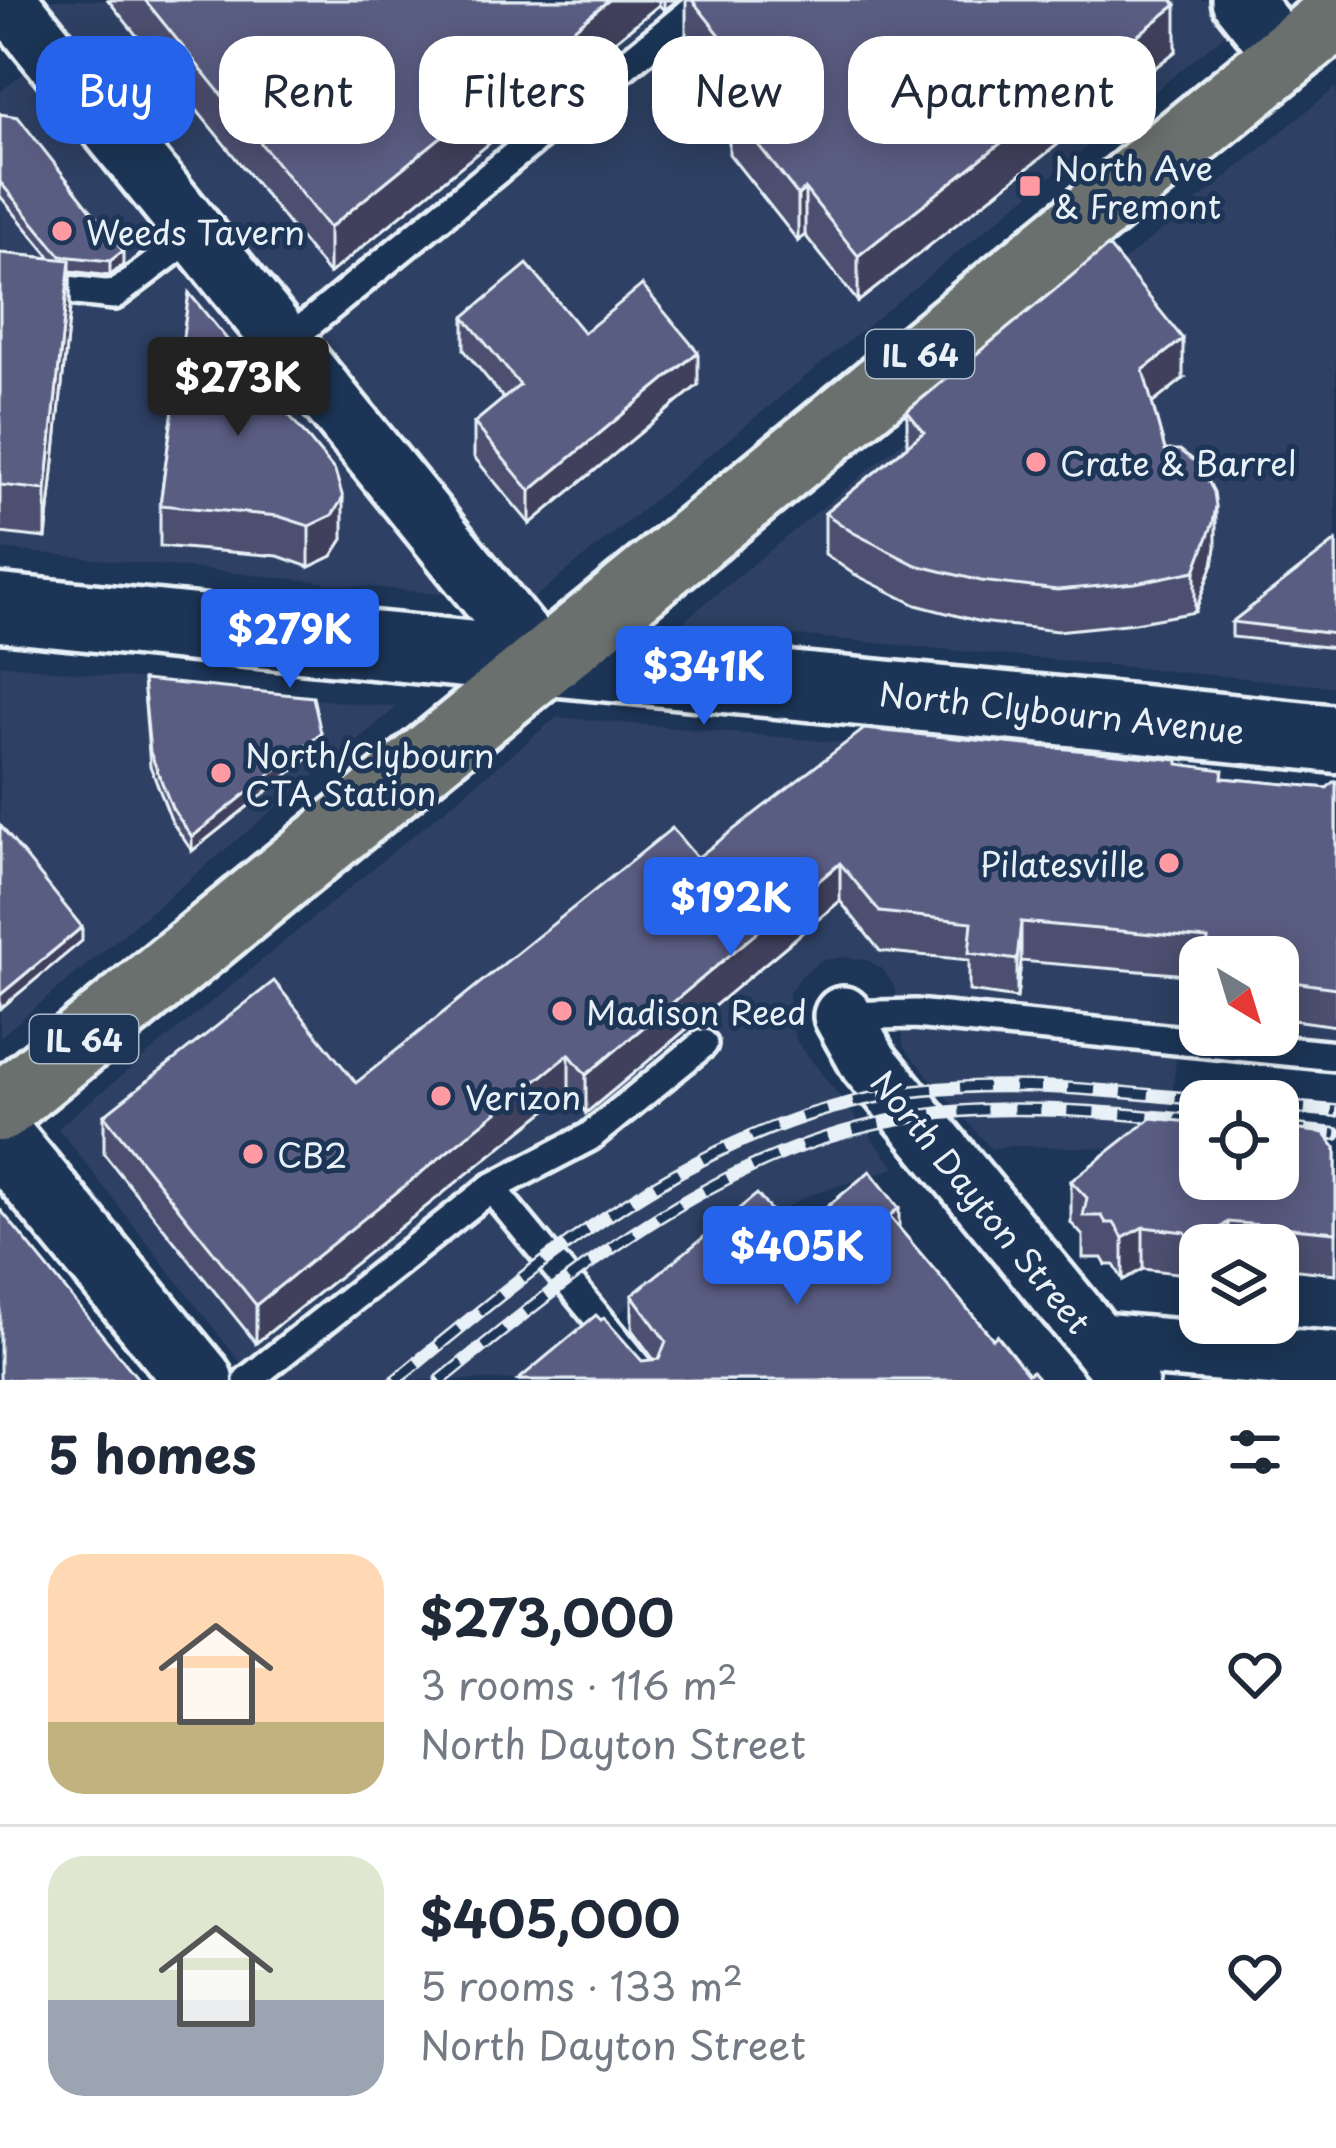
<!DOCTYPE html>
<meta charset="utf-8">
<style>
body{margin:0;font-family:"Playpen Sans",sans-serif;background:#f6f6f7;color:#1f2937;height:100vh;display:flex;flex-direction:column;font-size:45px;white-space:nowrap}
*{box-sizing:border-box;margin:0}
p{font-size:39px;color:#747a83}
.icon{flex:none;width:66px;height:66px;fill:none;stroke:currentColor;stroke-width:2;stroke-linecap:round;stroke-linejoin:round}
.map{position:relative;height:1380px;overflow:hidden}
.details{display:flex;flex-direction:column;background:#fff;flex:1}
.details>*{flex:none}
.banner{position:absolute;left:36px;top:36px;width:1266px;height:108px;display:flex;gap:24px}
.needle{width:78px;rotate:142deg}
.tools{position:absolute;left:1179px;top:936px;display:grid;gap:24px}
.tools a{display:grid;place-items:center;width:120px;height:120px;border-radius:24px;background:#fff;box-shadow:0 6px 30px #0003;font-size:60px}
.price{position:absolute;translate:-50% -102px;padding:0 27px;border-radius:12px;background:#2563eb;color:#fff;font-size:39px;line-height:78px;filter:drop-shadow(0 3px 6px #0008)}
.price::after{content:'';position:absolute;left:50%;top:72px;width:36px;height:27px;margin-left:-18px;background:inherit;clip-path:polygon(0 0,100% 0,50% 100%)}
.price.active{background:#222;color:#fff}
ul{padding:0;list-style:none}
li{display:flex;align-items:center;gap:36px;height:300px;padding:0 48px}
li+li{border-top:3px solid #e0e1e3}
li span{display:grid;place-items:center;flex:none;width:336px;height:240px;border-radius:36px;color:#555}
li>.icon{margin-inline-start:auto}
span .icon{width:144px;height:144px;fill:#fffc;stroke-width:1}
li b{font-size:51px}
h2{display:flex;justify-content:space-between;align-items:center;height:144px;padding:0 48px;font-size:51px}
.tag{padding:0 42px;border-radius:36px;background:#fff;box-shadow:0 6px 30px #0003;font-size:42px;line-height:108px}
.tag.active{background:#2563eb;color:#fff}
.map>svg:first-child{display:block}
.built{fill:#2f4164;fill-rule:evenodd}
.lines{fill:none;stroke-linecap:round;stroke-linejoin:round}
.lane-casing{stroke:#e8f1f8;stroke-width:36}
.street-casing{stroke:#e8f1f8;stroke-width:66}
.secondary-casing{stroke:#e8f1f8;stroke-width:75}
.primary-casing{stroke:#e8f1f8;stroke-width:75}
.lane{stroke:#1d3557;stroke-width:27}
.street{stroke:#1d3557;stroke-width:57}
.secondary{stroke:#1d3557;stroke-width:66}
.primary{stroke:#6a706d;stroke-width:66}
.rail-casing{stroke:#e8f1f8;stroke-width:14}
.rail{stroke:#1d3557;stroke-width:9;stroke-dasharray:27;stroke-linecap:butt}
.wall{fill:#4d5070;stroke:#e8f1f8;stroke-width:3}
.shaded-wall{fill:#3f415b;stroke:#e8f1f8;stroke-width:3}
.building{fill:#5a5d82;stroke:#e8f1f8;stroke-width:3}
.poi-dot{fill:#ff9aa2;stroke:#1d3557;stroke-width:4.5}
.labels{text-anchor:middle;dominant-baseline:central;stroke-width:10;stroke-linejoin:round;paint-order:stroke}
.shield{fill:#1d3557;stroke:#abb9c8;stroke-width:3}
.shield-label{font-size:30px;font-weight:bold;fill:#e8f1f8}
.poi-label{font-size:33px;fill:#e8f1f8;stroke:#1d3557;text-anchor:start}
.street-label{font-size:33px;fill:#e8f1f8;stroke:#1d3557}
</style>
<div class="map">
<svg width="1336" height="1380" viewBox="0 0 1336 1380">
<rect width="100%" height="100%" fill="#1d3557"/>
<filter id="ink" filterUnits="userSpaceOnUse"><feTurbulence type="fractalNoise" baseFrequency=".00833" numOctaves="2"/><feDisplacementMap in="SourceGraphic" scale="24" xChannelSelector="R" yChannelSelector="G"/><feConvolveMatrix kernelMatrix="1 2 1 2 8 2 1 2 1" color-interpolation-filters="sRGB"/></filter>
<g filter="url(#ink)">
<!-- built -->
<g class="built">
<path d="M39,0H1267L528,603L0,549V92L68,37Z"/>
<path d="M1336,87V687L680,624Z"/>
<path d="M0,664L371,705L398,706L0,1037Z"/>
<path d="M557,717L1336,787V1056L1178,1040L1167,1149L1011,1146L991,1149L904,1048L894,986L883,970L868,960L842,957L820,961L801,976L789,993L791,1027L798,1043L895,1168L809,1195L683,1263L605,1325L649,1380H254L58,1128ZM1200,957H1278V1035H1200Z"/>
</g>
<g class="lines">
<!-- lane casing -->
<g class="lane-casing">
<g id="lane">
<path d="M0,283L114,295L195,234"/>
<path d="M284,344L705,0"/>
<path d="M843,1016L915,1014L1336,1056"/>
<path d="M491,1188L649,1380"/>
<path d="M248,1380L491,1188L589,1137L703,1044"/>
</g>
</g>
<!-- street casing -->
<g class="street-casing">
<g id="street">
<path d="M7,0L542,662"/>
<path d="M1241,0L1286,56"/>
<path d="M843,1016L869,1063L1129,1380"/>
<path d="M1099,1342L1336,1362"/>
</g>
</g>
<!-- secondary casing -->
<g class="secondary-casing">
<g id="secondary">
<path d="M0,608C445,655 891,692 1336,739"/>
<path d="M0,1138L199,1380"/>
</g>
</g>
<!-- primary casing -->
<g class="primary-casing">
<path id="primary" d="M0,1108L1336,15"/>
</g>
<!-- lane -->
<use href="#lane" class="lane"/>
<!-- street -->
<use href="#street" class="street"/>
<!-- secondary -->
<use href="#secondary" class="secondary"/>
<!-- primary -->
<use href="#primary" class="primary"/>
<!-- rail casing -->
<g class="rail-casing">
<g id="rail">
<path d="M1278,1106L1336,1111"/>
<path d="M1278,1128L1336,1134"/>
<path d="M396,1380C551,1253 709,1116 916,1091C1016,1079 1117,1092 1216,1101"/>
<path d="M441,1380C604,1248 759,1120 980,1110C1054,1107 1127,1114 1200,1121"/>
</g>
</g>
<!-- rail -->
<use href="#rail" class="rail"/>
</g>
<!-- wall -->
<g class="wall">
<path d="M108,0H678L664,10L659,5L329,274Z"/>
<path d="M686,0H1172L1176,51L858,302L805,235L798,241L729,154V108L737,102L686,39Z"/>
<path d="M0,114L123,265L110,276L70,271V308L46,538L0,533V253L51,258L0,196Z"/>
<path d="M189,293L343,539L332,556L309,567L278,556L160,546V505Z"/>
<path d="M464,317L584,333L698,385L530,524L474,457V423L504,399L464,350Z"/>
<path d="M1183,379L1152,403L1165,450L1216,547L1213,564L1195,612L1135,623L1057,631L981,622L916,605L852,573L825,554V513L907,446V411Z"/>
<path d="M1336,541V648L1232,637V622Z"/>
<path d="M143,680L321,748L192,851L172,822L150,766Z"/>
<path d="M1178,764L1223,778L1327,788L1336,782V1026L1278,1018V957H1200V976L1021,961L1017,998L969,991V960L880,951L840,901L586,1113L569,1092L256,1343L104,1154V1115L356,1083L697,858Z"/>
<path d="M1336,1148V1274L1278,1268V1245H1200V1286L1195,1290L1185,1274L1143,1269L1123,1280L1114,1265H1106L1102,1258H1083V1236L1071,1223V1181Z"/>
<path d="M899,1228L993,1339L1028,1374L1040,1380H518L654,1360L632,1330V1295L792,1236Z"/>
</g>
<!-- shaded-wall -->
<g class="shaded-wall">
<path d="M609,0H659V5L329,274V228Z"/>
<path d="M664,0H678L664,10Z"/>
<path d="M1176,5V51L858,302V256Z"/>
<path d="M805,189V235L798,241V195Z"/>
<path d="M123,251V265L110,276V261Z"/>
<path d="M70,260V308L46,538V490Z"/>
<path d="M1183,339V379L1143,411V370Z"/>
<path d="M698,352V385L530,524V491Z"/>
<path d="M343,498V539L332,556L309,567V526Z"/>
<path d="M1216,506V547L1213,564L1195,612V571Z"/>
<path d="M321,733V748L192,851V837Z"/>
<path d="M840,863V901L586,1113V1075Z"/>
<path d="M1021,922V961L1017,998V960Z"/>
<path d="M82,927V941L0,1009V995Z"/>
<path d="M569,1054V1092L256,1343V1305Z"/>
<path d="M899,1208V1243L889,1216Z"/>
<path d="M1228,1222V1245H1200V1286L1195,1290V1248Z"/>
<path d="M1143,1227V1269L1123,1280V1238Z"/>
</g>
<!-- building -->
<g class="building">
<path d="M145,0H609L329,228Z"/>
<path d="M692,0H1172L1176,5L858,256L805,189L798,195L729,108L759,84Z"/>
<path d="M0,114L18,117L123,251L110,261L61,256L0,182Z"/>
<path d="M1108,246L1183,339L1143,370L1165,450H1180L1200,465L1214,492L1216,506L1213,523L1195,571L1135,583L1057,590L981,581L916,565L852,532L825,513L924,432L907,411Z"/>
<path d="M0,253L70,260L46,490L0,485Z"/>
<path d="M527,264L584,333L642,285L698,352L530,491L474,423L520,385L464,317Z"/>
<path d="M189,293L335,471L343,498L332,515L309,526L278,516L160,505Z"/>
<path d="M1336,541V634L1232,622Z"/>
<path d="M143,680L313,697L321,733L192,837L172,808L150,752Z"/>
<path d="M864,729L1178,760V764L1223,770L1222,778L1327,788L1333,782H1336V988L1278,980V957H1207L1208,939L1021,922L1017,960L969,953L972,922L880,912L840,863L586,1075L569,1054L256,1305L104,1115L274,981L356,1083L672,828L697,858Z"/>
<path d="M0,825L82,927L0,995Z"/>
<path d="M1151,1118L1200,1123V1179H1278V1127L1324,1133L1336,1148V1232L1228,1222L1195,1248L1185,1232L1143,1227L1123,1238L1114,1223H1106L1102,1216H1083L1087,1198L1071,1181Z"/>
<path d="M870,1171L899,1208L889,1216L993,1339L997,1335L1028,1374L1032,1371L1040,1380H518L596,1315L601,1320L604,1318L642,1361L659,1359L666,1341L632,1295L757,1194L792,1236Z"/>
<path d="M0,1209L139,1380H0Z"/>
</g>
</g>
<!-- markers -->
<g class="poi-dot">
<rect x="1018" y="174" width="24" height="24" rx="6"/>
<circle cx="62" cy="231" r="12"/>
<circle cx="1036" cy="462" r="12"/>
<circle cx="221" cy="773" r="12"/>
<circle cx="1169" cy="863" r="12"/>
<circle cx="562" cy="1011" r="12"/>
<circle cx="441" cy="1096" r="12"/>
<circle cx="253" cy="1154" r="12"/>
</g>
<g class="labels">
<!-- shield labels -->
<g class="shield">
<rect x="866" y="330" width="108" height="48" rx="9"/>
<rect x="30" y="1015" width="108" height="48" rx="9"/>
</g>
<g class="shield-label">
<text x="920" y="354">IL 64</text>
<text x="84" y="1039">IL 64</text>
</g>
<!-- poi labels -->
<g class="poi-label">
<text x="1054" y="167">North Ave<tspan x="1054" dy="38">&amp; Fremont</tspan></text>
<text x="86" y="231">Weeds Tavern</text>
<text x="1060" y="462">Crate &amp; Barrel</text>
<text x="245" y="754">North/Clybourn<tspan x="245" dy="38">CTA Station</tspan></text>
<text x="1145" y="863" text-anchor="end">Pilatesville</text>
<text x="586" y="1011">Madison Reed</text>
<text x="465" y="1096">Verizon</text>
<text x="277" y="1154">CB2</text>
</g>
<!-- street labels -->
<g class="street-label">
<text transform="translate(1062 711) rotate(6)">North Clybourn Avenue</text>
<text transform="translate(982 1201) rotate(51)">North Dayton Street</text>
</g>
</g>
</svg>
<div class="tools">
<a><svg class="needle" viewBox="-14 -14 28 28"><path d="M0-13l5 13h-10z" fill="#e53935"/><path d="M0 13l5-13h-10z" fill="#747a83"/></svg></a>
<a><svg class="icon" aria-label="locate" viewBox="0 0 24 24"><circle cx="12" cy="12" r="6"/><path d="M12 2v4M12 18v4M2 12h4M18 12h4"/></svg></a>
<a><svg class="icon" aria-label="layers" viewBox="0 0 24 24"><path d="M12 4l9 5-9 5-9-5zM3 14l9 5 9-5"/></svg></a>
</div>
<b class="price active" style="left:238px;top:439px">$273K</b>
<b class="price" style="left:290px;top:691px">$279K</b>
<b class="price" style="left:704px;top:728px">$341K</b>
<b class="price" style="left:731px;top:959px">$192K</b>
<b class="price" style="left:797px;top:1308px">$405K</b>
<div class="banner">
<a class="tag active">Buy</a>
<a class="tag">Rent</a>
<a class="tag">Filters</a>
<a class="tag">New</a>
<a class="tag">Apartment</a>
</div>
</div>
<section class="details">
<h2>5 homes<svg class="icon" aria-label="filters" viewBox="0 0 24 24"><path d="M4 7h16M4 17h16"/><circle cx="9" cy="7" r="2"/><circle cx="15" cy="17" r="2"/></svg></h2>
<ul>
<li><span style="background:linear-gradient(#ffd9b3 70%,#c2b280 0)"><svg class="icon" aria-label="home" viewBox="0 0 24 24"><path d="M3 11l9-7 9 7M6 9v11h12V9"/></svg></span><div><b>$273,000</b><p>3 rooms · 116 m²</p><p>North Dayton Street</p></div><svg class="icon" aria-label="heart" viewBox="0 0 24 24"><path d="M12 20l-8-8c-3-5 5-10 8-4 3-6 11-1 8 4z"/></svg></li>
<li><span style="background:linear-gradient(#dfe7d0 60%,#9aa5b1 0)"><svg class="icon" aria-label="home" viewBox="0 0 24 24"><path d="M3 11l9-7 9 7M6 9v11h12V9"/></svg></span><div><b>$405,000</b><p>5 rooms · 133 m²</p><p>North Dayton Street</p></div><svg class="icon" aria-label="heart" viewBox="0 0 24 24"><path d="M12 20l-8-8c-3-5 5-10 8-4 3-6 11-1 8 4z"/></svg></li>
</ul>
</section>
